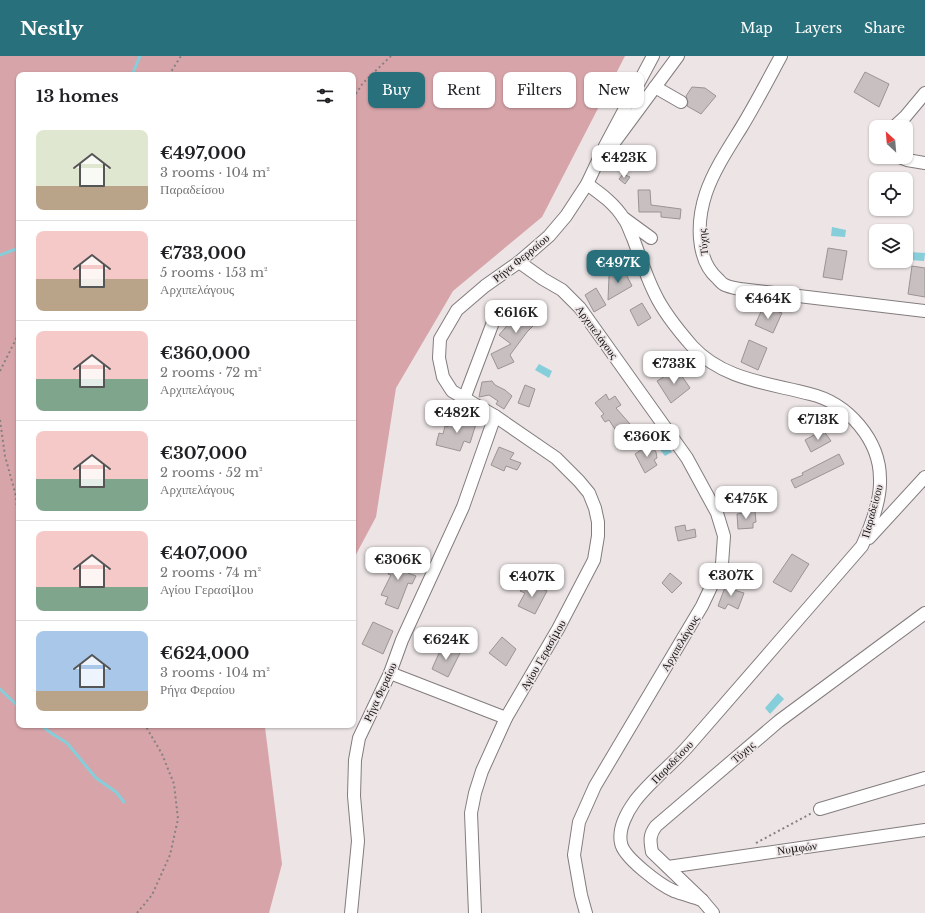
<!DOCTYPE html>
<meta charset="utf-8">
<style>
body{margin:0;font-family:"Libre Baskerville",serif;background:#f6f6f6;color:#202124;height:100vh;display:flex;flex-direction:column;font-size:15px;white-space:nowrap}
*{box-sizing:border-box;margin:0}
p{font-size:13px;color:#757577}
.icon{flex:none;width:22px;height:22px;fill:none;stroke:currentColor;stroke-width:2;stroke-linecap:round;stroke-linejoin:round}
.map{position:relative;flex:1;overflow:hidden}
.panel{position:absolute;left:16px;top:16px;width:340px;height:656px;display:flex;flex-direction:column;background:#fff;border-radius:8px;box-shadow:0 1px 3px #0004}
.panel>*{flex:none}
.banner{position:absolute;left:368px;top:16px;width:380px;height:36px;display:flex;gap:8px}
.needle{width:26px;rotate:334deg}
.tools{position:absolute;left:869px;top:64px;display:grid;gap:8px}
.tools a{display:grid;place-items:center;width:44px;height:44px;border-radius:8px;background:#fff;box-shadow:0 1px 3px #0004;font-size:20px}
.price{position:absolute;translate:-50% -34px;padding:0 9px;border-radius:8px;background:#fff;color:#222;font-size:13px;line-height:26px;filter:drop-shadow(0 1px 2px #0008)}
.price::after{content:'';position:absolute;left:50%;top:24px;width:12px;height:9px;margin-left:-6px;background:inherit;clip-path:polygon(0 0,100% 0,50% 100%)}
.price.active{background:#28707b;color:#fff}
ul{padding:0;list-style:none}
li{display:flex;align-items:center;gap:12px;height:100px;padding:0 20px}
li+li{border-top:1px solid #e0e0e0}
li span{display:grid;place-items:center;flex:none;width:112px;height:80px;border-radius:8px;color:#555}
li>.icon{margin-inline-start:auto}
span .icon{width:48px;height:48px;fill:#fffc;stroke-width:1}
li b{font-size:17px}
h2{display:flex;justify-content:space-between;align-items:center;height:48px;padding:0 20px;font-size:17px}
.chip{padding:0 14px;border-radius:8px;background:#fff;box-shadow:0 1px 3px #0004;font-size:14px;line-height:36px}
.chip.active{background:#28707b;color:#fff}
header{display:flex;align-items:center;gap:24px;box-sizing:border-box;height:56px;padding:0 20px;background:#28707b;color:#fff}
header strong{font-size:19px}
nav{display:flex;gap:22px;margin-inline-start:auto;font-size:14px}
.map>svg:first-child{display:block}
.green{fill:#d7a4a9}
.water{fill:#86ceda}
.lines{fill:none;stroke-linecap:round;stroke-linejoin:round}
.stream{stroke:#86ceda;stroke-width:3}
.building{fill:#c7bfc0;stroke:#9b9494}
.minor-casing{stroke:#837c7d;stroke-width:14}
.path{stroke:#868181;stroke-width:2;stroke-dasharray:2 3;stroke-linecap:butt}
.minor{stroke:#fff;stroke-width:12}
.labels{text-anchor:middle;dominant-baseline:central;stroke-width:3.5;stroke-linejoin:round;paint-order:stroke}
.street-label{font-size:11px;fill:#121010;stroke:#ece4e5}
</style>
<header>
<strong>Nestly</strong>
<nav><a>Map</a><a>Layers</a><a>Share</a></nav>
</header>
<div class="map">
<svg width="925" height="857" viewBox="0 0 925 857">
<rect width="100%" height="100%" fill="#ece4e5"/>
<!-- green -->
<path class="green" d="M0,0H625L542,161L453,235L396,332L376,461L353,504V19H19V669H266L265,671L282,808L269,857H0Z"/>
<!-- water -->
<g class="water">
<path d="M832,171L846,174L845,181L831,180Z"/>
<path d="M910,196L925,197L924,205L910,204Z"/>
<path d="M539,308L552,315L549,322L535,314Z"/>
<path d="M662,383L672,396L665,400L655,387Z"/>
<path d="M778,637L784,643L770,658L765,652Z"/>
</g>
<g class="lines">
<!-- stream -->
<g class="stream">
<path d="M132,19L140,0"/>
<path d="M0,199L19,192"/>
<path d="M0,633L19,651"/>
<path d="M41,669L51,677L67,687L96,722L116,736L124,746"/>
</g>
</g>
<!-- building -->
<g class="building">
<path d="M865,16L889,28L879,51L854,36Z"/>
<path d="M692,31L705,32L716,40L701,58L687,50L688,46L686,40Z"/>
<path d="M623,118L630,121L625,128L619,123Z"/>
<path d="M638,134H650L651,149L681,153L680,163L661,161V156H639Z"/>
<path d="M828,192L847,195L842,224L823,221Z"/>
<path d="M912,210L925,212V241L908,238Z"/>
<path d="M624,214L632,230L608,244L609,220Z"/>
<path d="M596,232L606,249L594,256L585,239Z"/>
<path d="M526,247L543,260L527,276L510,299L514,306L498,313L491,298L511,288L499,279L511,265L509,264Z"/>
<path d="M642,247L651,262L638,270L630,254Z"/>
<path d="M763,251L782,257L773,277L755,269Z"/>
<path d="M749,284L767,292L758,314L741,306Z"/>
<path d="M677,313L690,332L671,347L657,325Z"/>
<path d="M492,325L495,329L505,334L512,340L504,353L496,348L498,345L489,339L479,341L482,326Z"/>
<path d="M525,329L535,333L529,351L518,347Z"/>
<path d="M606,338L609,344L615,340L621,349L616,352L630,368L628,369L632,373L620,381L609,364L605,366L601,360L604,358L595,347Z"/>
<path d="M457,359L468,361L466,366L476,368L470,387L464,385L460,395L436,389L439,377L443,378L445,370L448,371L450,364L454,365Z"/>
<path d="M823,374L831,385L811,396L805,384Z"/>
<path d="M650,388L656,396L657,402L654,404L657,409L645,417L635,398Z"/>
<path d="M499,391L514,397L510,403L521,407L517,414L506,410L504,415L491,409Z"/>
<path d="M839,398L844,408L795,432L791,424L803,419L802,417Z"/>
<path d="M755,455L756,466L753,467V472L738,473L737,458Z"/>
<path d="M685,469L686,475L695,473L696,481L678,485L675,471Z"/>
<path d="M792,498L809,508L791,536L773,526Z"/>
<path d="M396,499L409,501L406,507L412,509L408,517L416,520L412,528L408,527L398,553L385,548L388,541L381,539L391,519L388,518Z"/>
<path d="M670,517L682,527L672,537L662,527Z"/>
<path d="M526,526L547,535L535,558L518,550L525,537L520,535Z"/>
<path d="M727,526L735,530L734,534L744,537L738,553L728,548L725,553L718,550Z"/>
<path d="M373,566L393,575L383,598L362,588Z"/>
<path d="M502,581L516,593L506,610L489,597Z"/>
<path d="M443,588L460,597L448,621L432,613Z"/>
</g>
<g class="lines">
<!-- minor casing -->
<g class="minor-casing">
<g id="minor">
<path d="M781,0C768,24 755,49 741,72C728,93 714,114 706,137C697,164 695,203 718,223C720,225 722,228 725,229C729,231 735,232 740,233L925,255"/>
<path d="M655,31L681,46"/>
<path d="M894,71L905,61L925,37"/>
<path d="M613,88L678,0"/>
<path d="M899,101L907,104L925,107"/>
<path d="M587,128C601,138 615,148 624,163C628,168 630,176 633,182C640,201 646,220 655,238C664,257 678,274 692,290C723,324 769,327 810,338C848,347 880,384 880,423C881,444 871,470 862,490C805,556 747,622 690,688C673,708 651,724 635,745C627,756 618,773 621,787C623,801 660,829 674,835C683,838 693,841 702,844"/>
<path d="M625,163L651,182"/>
<path d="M519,206L543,223L562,234L580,252L687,402L717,457L724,480L722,508L702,550L595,730L579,766L574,799L581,839L586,857"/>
<path d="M464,343L495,261"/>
<path d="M869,482L925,421"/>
<path d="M390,617L506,662"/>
<path d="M820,753L925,722"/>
<path d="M668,811L925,774"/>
<path d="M351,857L358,785L354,740L355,704L359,682L390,617L402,584L463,451L495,360"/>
<path d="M475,857L471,757L475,737L482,715L506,662L558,573L594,504L598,480V466L595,452L589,437L579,425L556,402L495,360L452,335L443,321L439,302L440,283L457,254L485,230L519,206L549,180L566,160L587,128L605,90L653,0"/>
<path d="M713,857L702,844L652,796C650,785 649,779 656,770L779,665L925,557"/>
</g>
</g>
<!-- path -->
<g class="path">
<path d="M169,19L181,0"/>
<path d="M353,42L363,27L391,0"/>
<path d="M0,315L19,277"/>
<path d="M0,364L5,400L16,440L19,481"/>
<path d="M756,787L812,757"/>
<path d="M137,857L152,839L170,799L178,763L174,728L162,698L145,669"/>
</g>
<!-- minor -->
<use href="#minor" class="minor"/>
</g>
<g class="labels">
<!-- street labels -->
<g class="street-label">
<text transform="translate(703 186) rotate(-95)">Τύχης</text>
<text transform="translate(521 202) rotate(-39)">Ρήγα Φερραίου</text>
<text transform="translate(597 276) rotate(54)">Αρχιπελάγους</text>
<text transform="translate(872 455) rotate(-75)">Παραδείσου</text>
<text transform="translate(680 587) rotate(-59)">Αρχιπελάγους</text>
<text transform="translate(543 599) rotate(-60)">Αγίου Γερασίμου</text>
<text transform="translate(380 636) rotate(-65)">Ρήγα Φεραίου</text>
<text transform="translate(743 696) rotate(-41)">Τύχης</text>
<text transform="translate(672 706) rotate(-46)">Παραδείσου</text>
<text transform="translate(797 792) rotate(-8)">Νυμφών</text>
</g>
</g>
</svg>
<div class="tools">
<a><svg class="needle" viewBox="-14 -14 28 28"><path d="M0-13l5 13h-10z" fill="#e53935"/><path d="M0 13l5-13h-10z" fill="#757577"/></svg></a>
<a><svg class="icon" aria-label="locate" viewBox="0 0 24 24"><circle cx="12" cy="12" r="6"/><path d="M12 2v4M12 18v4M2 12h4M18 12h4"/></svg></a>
<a><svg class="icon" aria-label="layers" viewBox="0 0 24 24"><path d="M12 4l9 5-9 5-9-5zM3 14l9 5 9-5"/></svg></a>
</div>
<b class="price" style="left:624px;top:123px">€423K</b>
<b class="price active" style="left:618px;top:228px">€497K</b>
<b class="price" style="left:768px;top:264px">€464K</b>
<b class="price" style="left:516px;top:278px">€616K</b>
<b class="price" style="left:674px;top:329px">€733K</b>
<b class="price" style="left:457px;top:378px">€482K</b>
<b class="price" style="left:818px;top:385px">€713K</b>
<b class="price" style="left:647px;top:402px">€360K</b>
<b class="price" style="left:746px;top:464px">€475K</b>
<b class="price" style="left:398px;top:525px">€306K</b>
<b class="price" style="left:731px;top:541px">€307K</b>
<b class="price" style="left:532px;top:542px">€407K</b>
<b class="price" style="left:446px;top:605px">€624K</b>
<div class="banner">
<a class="chip active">Buy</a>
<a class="chip">Rent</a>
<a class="chip">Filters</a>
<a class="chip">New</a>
</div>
<section class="panel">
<h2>13 homes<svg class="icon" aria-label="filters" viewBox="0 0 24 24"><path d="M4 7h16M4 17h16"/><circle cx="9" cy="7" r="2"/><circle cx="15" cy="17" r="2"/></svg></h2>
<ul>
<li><span style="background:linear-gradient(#dfe7d0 70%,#b9a48a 0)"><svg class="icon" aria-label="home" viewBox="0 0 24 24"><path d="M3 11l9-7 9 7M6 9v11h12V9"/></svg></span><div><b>€497,000</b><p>3 rooms · 104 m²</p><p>Παραδείσου</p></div></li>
<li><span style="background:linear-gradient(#f6c9c9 60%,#b9a48a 0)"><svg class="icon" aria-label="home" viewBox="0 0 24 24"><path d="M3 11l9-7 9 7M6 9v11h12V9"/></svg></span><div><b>€733,000</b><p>5 rooms · 153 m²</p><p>Αρχιπελάγους</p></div></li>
<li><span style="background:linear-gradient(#f6c9c9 60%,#7fa58c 0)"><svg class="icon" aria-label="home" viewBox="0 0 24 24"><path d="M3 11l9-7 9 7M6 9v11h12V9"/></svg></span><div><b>€360,000</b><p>2 rooms · 72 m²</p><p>Αρχιπελάγους</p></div></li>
<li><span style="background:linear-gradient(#f6c9c9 60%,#7fa58c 0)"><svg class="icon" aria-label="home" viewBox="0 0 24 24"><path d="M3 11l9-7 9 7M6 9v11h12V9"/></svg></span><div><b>€307,000</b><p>2 rooms · 52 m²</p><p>Αρχιπελάγους</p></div></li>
<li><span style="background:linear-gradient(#f6c9c9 70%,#7fa58c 0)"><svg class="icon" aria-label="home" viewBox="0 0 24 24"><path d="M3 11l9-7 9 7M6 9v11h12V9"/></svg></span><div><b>€407,000</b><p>2 rooms · 74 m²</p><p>Αγίου Γερασίμου</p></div></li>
<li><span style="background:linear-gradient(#a9c7e8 75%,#b9a48a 0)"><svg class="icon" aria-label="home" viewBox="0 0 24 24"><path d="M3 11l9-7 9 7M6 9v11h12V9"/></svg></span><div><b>€624,000</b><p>3 rooms · 104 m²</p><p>Ρήγα Φεραίου</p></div></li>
</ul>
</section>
</div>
